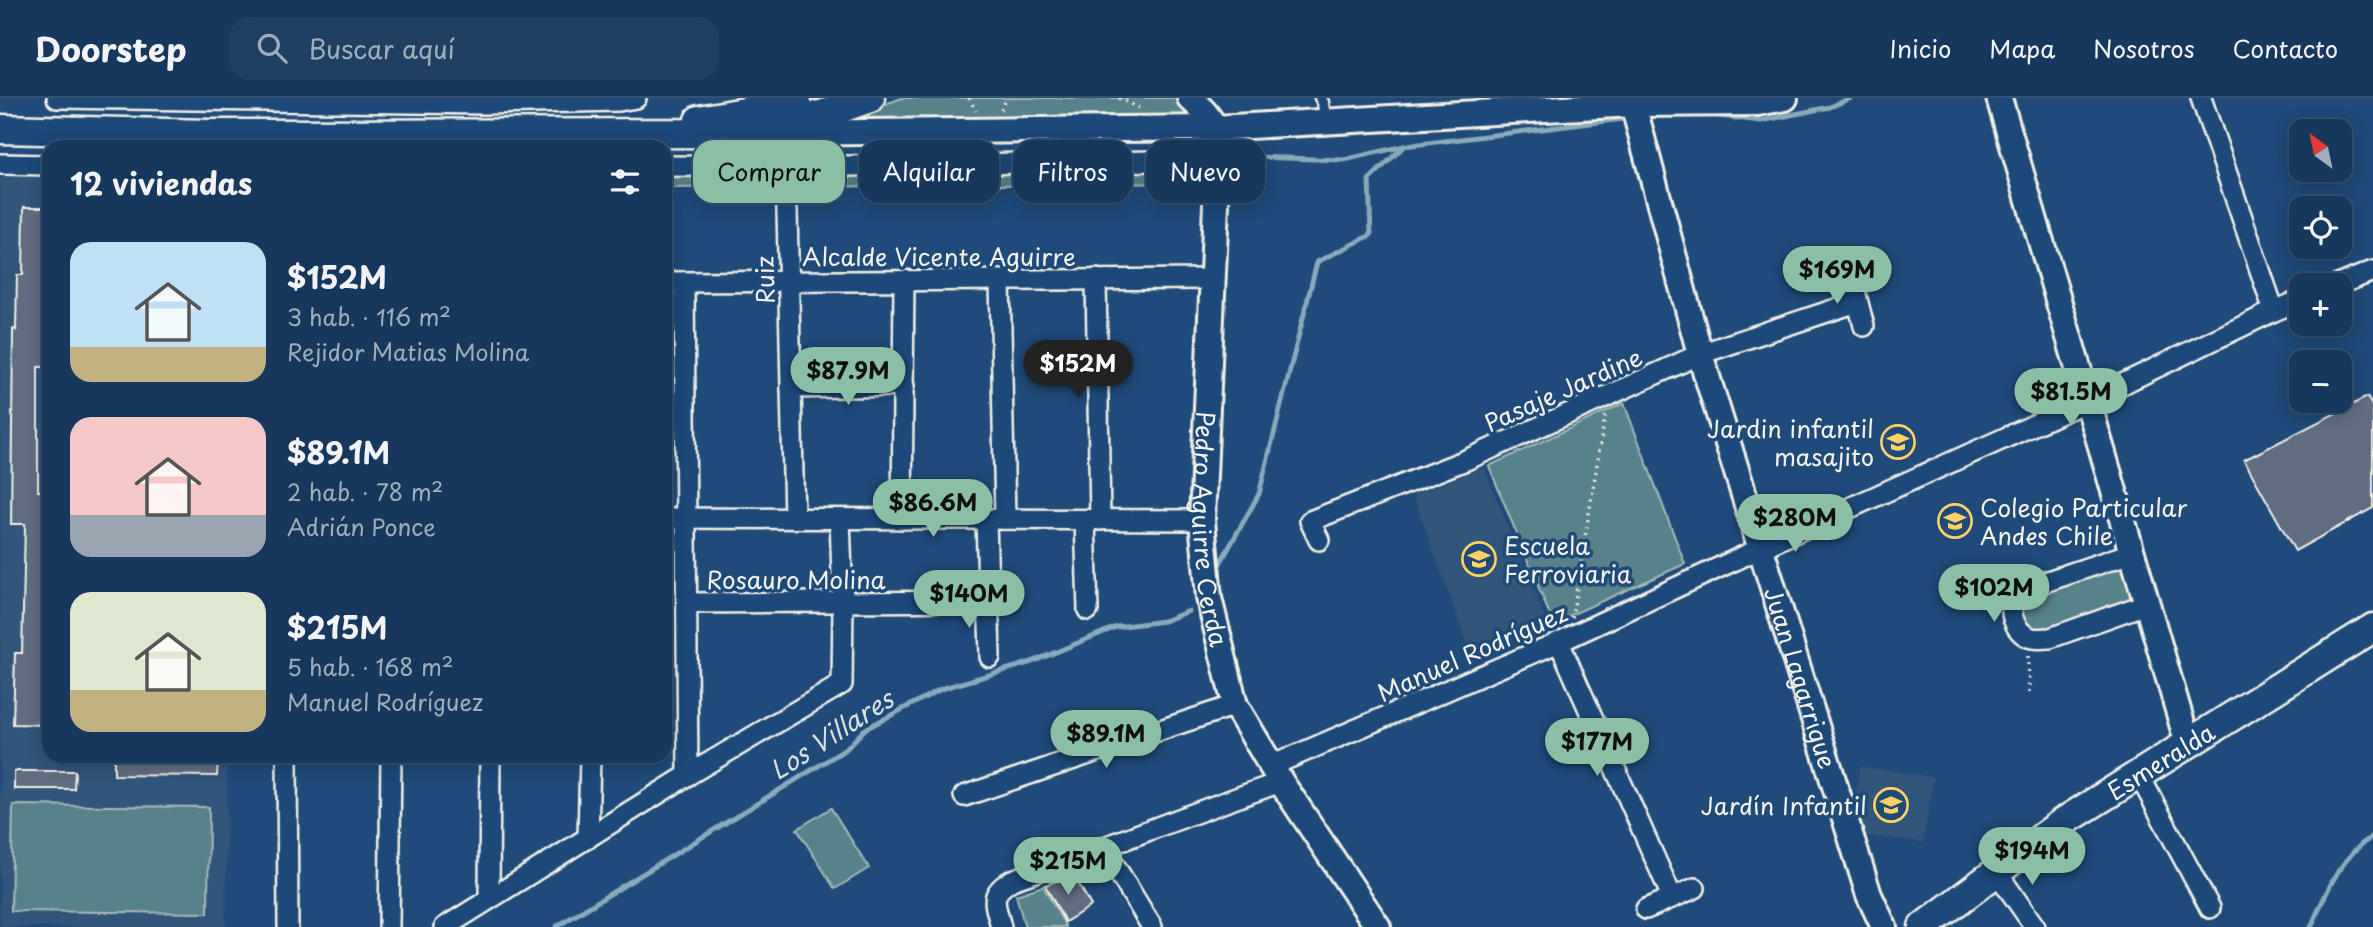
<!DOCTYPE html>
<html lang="es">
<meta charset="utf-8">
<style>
body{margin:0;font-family:"Playpen Sans",sans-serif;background:#203f62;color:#f1f3f6;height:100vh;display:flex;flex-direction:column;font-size:26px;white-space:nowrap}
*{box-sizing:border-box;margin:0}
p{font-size:23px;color:#9eacbb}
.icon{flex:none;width:38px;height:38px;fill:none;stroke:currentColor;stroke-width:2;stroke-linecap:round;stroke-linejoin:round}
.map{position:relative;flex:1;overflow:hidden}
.side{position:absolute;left:42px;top:42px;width:630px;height:623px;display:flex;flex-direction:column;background:#17385c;border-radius:21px;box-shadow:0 4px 18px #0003,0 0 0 2px #365272}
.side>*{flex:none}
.guide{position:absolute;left:693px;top:42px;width:665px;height:63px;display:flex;gap:14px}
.needle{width:46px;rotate:327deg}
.controls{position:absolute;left:2289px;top:21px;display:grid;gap:14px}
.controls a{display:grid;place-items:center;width:63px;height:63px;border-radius:14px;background:#17385c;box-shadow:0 4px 18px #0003,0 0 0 2px #365272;font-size:35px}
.price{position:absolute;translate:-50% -60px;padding:0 16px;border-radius:24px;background:#8abfa5;color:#111;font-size:23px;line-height:46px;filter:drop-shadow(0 2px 4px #0008)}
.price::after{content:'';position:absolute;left:50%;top:42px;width:21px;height:16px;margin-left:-10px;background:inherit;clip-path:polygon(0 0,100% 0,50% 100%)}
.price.on{background:#222;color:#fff}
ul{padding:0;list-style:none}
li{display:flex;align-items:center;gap:21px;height:175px;padding:0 28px}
li span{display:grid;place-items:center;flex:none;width:196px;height:140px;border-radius:21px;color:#555}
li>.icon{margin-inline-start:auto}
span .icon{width:84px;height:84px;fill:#fffc;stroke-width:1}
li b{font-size:30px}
h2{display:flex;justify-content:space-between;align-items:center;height:84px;padding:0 28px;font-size:30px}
.pill{padding:0 24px;border-radius:21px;background:#17385c;box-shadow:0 4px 18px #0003,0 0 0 2px #365272;font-size:24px;line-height:63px}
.pill.on{background:#8abfa5;color:#111}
header{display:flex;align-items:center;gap:42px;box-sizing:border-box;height:98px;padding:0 35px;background:#17385c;border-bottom:2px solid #365272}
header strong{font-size:33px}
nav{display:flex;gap:38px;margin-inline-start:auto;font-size:24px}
.search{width:490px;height:63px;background:#203f62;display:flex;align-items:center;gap:18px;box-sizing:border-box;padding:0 24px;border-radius:21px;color:#9eacbb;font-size:26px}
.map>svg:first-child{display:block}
.built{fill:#33547c}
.green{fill:#588289;stroke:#a6bab8;stroke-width:2}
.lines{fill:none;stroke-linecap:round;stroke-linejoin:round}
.stream{stroke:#89a9bc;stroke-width:5}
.building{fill:#616d80;stroke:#f4f1e8;stroke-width:2}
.service-casing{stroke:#f4f1e8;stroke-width:15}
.minor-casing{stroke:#f4f1e8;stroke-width:24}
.tertiary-casing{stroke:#f4f1e8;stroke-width:30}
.secondary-casing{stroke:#f4f1e8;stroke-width:33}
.path{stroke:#f4f1e8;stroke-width:3.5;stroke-dasharray:2 5;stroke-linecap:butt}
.service{stroke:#1f4a7a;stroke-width:10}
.minor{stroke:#1f4a7a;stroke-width:19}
.tertiary{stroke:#1f4a7a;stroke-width:24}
.secondary{stroke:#1f4a7a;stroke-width:28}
.labels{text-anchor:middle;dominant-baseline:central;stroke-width:7;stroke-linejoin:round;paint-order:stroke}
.street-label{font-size:24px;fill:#f4f1e8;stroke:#1f4a7a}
.poi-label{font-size:24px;fill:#f4f1e8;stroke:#1f4a7a;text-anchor:end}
.water-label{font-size:26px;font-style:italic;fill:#d9dfdd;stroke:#1f4a7a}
</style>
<header>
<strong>Doorstep</strong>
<div class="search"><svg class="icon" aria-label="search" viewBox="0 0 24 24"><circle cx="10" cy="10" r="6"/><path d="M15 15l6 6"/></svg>Buscar aquí</div>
<nav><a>Inicio</a><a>Mapa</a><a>Nosotros</a><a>Contacto</a></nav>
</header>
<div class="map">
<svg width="2373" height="829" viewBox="0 0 2373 829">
<rect width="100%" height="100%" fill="#1f4a7a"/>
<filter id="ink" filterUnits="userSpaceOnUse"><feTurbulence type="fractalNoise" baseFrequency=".0143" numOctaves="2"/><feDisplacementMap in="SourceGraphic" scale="14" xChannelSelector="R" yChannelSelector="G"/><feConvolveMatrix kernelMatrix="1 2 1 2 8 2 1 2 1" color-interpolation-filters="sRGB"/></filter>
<g filter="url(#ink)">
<!-- built -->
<g class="built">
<path d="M49,78V658H227L226,829H0V79Z"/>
<path d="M1484,369L1547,525L1471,557L1413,397Z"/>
<path d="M1860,669L1934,679L1923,744L1849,736Z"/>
</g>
<!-- green -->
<g class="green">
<path d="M902,0H1180L1202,20L827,27Z"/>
<path d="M1206,71L1207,85L665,90V77Z"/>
<path d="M665,241H669L670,332H665Z"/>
<path d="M1624,305L1685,466L1553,525L1489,368Z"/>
<path d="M2131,459L2141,504L2050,535L2021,530L2020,501Z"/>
<path d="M13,707L209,709L208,815L11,813Z"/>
<path d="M831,710L869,770L835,791L797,731Z"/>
<path d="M1043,788L1066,829H1025L1016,797Z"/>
</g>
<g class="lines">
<!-- stream -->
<g class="stream">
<path d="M1711,17L1761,23L1830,9L1851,0"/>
<path d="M1224,67L1255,59L1344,62L1404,48"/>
<path d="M1218,469L1259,396L1317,164L1371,137L1369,82L1404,48L1631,20"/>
<path d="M556,829L846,651L865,631L941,591L1032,564L1116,529L1164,523L1189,513"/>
<path d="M2311,829C2326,795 2340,758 2373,738"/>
</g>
</g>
<!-- building -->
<g class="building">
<path d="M24,109H49V269H38V393H49V627L13,626L15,555H22L25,426H11L13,231L16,232L17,177H23Z"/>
<path d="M2367,299L2373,309V410L2295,453L2244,362Z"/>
<path d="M114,658H218L217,678L114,677Z"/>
<path d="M14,673H75L74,691H14Z"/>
<path d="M1074,777L1091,808L1065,824L1045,787Z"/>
</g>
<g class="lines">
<!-- service casing -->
<g class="service-casing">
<path id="service" d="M1320,0L1323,4L1325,23"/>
</g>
<!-- minor casing -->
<g class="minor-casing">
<g id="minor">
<path d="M57,0L484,6L619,3L636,0"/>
<path d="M2201,0L2274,213"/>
<path d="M0,66L49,67"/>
<path d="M665,68L786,69L1218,62"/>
<path d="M786,69L794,420"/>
<path d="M1851,178L1864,228"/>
<path d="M1096,181L1100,422"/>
<path d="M1000,182L1005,421"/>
<path d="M665,184L1214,181"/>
<path d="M684,184L688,677"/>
<path d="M2338,187L2373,173"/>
<path d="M791,290L904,288"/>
<path d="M665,420L1202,422"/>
<path d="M902,421L904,182"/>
<path d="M986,421L990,559"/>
<path d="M1085,422L1088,512"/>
<path d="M1319,442L1310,423L1466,362L1700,256L1857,204"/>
<path d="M2134,454L2027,490C2022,493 2017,496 2014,502C2008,516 2016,536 2032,540C2038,541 2044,540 2050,540L2146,506"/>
<path d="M687,505L989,503"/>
<path d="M1559,544L1672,799"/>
<path d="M287,658L288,829"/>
<path d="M1271,668L1559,544L1761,450L2087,303L2274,213L2301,202"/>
<path d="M2139,677L2210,810"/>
<path d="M964,698L1235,607"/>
<path d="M588,740L590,658"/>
<path d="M1104,750L1152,829"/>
<path d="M1996,773L2035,829"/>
<path d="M489,800L490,658"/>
<path d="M1646,811L1695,790"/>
<path d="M389,829L391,658"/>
<path d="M445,829L688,677L842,586L843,506L840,421"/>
<path d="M1001,829C995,805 988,796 1012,782C1103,751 1191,715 1281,684"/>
</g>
</g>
<!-- tertiary casing -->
<g class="tertiary-casing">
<g id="tertiary">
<path id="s1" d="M1190,0C1216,24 1216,28 1218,62L1202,422L1209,500L1235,607L1281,684L1378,829"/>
<path d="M1999,0L2188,646"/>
<path id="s2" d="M1633,6L1700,256L1869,797L1884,829"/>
<path d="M775,35L1216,30L1633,6L1758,5L1785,0"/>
</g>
</g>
<!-- secondary casing -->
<g class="secondary-casing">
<g id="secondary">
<path d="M699,22L796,5"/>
<path d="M0,31L210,36L746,35L824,16L870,0"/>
<path id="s3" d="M1923,829L2063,724L2373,530"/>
</g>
</g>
<!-- path -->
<g class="path">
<path d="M969,0L976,13"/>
<path d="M1119,0L1139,10"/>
<path d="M1001,12L1007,0"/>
<path d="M1572,520L1605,317"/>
<path d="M2028,558L2029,595"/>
</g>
<!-- service -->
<use href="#service" class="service"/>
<!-- minor -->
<use href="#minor" class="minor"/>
<!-- tertiary -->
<use href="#tertiary" class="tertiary"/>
<!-- secondary -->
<use href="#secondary" class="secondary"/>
</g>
</g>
<!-- icons -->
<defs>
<g id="school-ring" transform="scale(1.75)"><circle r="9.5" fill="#1f4a7a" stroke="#ffd166" stroke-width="1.5"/><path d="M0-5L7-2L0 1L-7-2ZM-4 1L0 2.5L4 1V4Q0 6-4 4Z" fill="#ffd166"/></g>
</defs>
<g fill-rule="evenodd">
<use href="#school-ring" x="1898" y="344"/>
<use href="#school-ring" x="1955" y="423"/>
<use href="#school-ring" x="1479" y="461"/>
<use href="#school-ring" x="1891" y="707"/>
</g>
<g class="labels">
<!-- street labels -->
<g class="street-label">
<text x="939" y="158">Alcalde Vicente Aguirre</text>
<text transform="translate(764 182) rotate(-91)">Ruiz</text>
<text transform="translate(1563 291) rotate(-24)">Pasaje Jardine</text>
<text stroke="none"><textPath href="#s1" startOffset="441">Pedro Aguirre Cerda</textPath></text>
<text x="796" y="481">Rosauro Molina</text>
<text transform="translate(1472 554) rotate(-24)">Manuel Rodríguez</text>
<text stroke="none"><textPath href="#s2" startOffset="598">Juan Lagarrigue</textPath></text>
<text stroke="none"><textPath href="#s3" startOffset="290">Esmeralda</textPath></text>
</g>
<!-- poi labels -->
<g class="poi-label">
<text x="1874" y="330">Jardin infantil<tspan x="1874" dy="28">masajito</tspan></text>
<text x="1980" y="409" text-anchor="start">Colegio Particular<tspan x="1980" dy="28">Andes Chile</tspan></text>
<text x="1504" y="447" text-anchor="start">Escuela<tspan x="1504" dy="28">Ferroviaria</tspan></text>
<text x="1867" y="707">Jardín Infantil</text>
</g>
<!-- water labels -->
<g class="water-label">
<text transform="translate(831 636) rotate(-33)">Los Villares</text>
</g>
</g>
</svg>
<div class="controls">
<a><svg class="needle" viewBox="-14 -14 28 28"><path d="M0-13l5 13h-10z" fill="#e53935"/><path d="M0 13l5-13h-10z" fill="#9eacbb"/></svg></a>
<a><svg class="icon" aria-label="locate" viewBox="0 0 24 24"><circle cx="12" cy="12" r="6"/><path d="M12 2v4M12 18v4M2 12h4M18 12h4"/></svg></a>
<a>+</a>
<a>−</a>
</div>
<b class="price" style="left:1837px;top:208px">$169M</b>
<b class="price on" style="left:1078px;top:302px">$152M</b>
<b class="price" style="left:848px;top:309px">$87.9M</b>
<b class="price" style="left:2071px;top:330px">$81.5M</b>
<b class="price" style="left:933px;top:441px">$86.6M</b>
<b class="price" style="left:1795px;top:456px">$280M</b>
<b class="price" style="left:1994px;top:526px">$102M</b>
<b class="price" style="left:969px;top:532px">$140M</b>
<b class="price" style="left:1106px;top:672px">$89.1M</b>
<b class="price" style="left:1597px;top:680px">$177M</b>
<b class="price" style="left:2032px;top:789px">$194M</b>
<b class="price" style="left:1068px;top:799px">$215M</b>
<div class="guide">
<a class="pill on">Comprar</a>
<a class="pill">Alquilar</a>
<a class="pill">Filtros</a>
<a class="pill">Nuevo</a>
</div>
<section class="side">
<h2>12 viviendas<svg class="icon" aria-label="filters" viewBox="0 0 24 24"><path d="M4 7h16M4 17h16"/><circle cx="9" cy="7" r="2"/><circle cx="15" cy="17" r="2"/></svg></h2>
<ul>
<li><span style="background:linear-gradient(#bfe0f5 75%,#c2b280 0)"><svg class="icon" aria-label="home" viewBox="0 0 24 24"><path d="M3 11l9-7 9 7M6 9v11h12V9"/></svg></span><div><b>$152M</b><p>3 hab. · 116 m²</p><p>Rejidor Matias Molina</p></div></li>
<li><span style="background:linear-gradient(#f6c9c9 70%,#9aa5b1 0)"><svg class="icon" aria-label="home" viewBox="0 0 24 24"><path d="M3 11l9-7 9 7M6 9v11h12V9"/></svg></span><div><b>$89.1M</b><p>2 hab. · 78 m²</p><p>Adrián Ponce</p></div></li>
<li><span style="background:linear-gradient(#dfe7d0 70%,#c2b280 0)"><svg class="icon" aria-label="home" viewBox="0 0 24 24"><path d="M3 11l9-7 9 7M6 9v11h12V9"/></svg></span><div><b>$215M</b><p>5 hab. · 168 m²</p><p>Manuel Rodríguez</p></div></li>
</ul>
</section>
</div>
